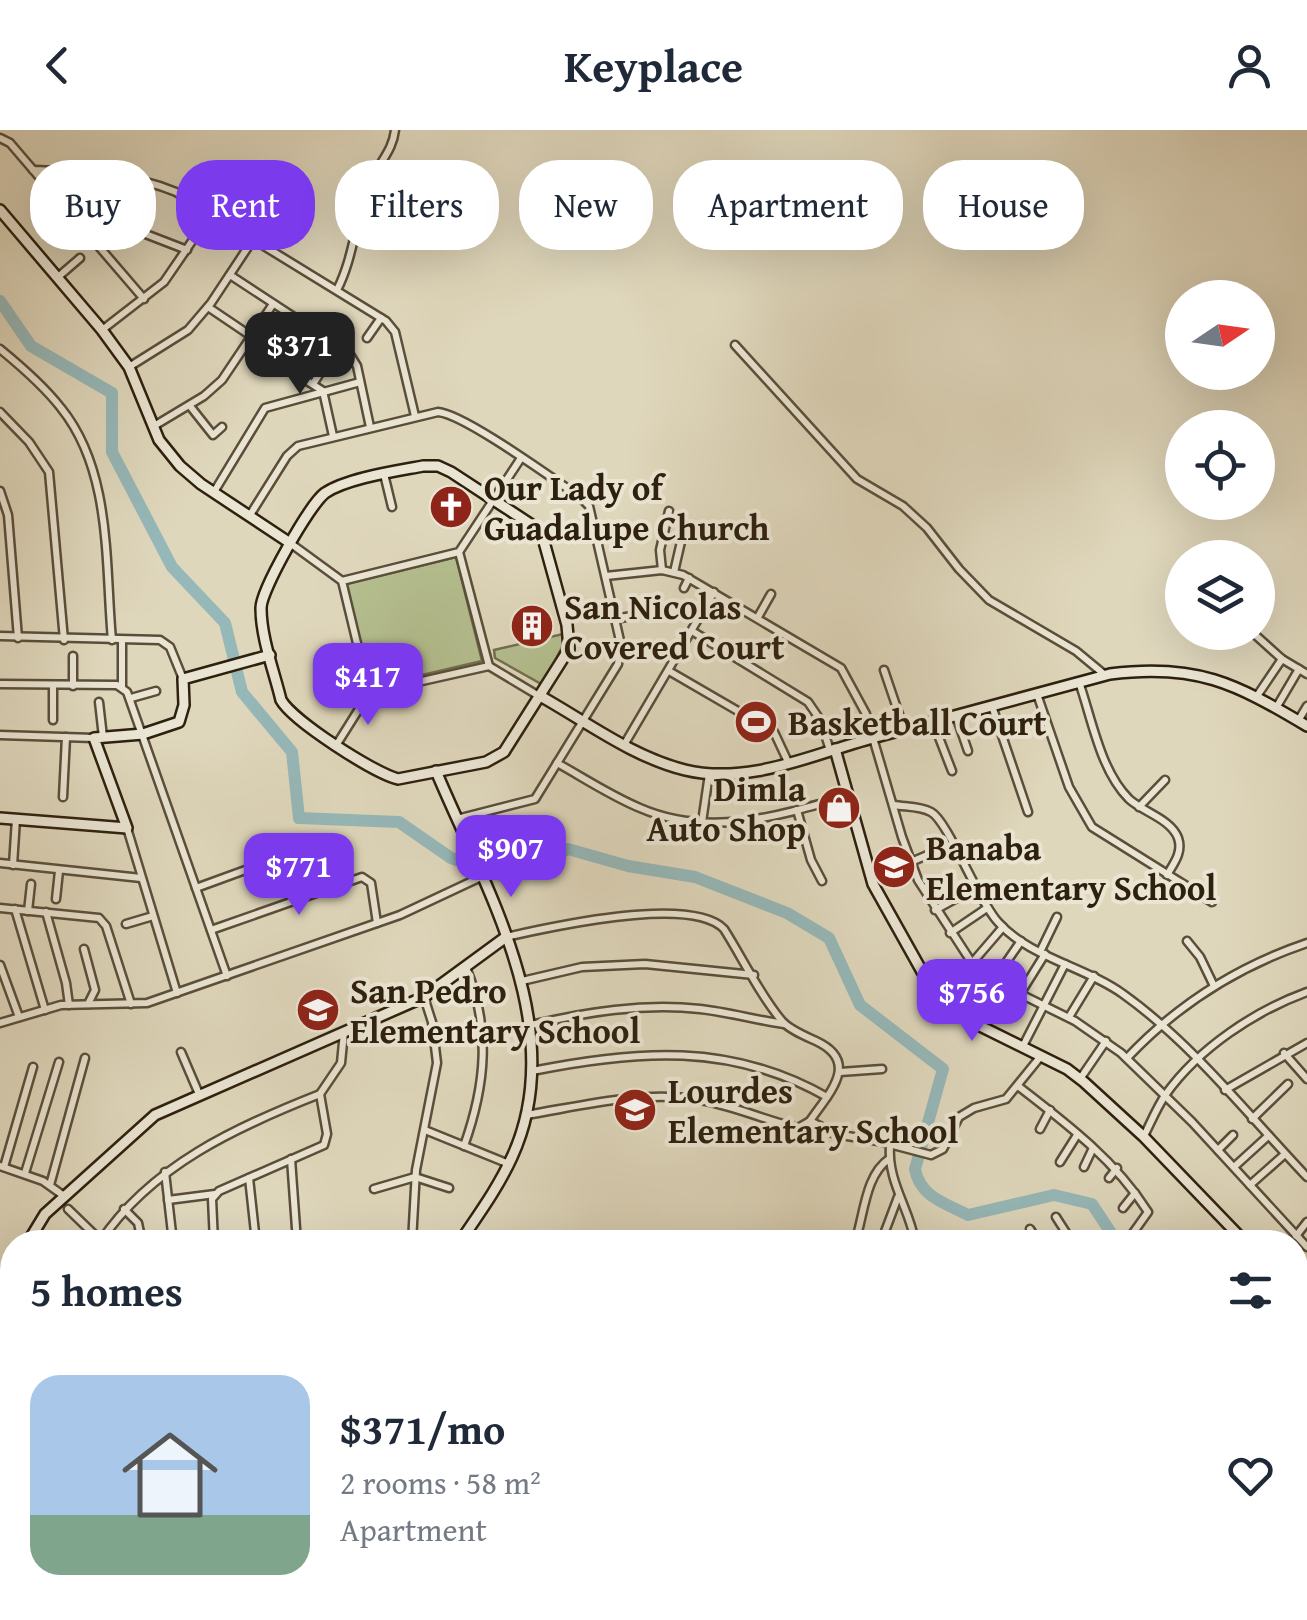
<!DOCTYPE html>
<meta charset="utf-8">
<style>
body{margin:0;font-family:"Gentium Book Plus",serif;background:#f6f6f7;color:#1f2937;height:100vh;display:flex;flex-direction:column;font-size:38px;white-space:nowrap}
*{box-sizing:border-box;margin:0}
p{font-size:32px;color:#747a83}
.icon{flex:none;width:55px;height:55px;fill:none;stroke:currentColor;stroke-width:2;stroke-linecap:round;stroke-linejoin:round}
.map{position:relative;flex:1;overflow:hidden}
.sheet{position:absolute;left:0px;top:1100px;width:1308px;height:390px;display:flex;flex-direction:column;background:#fff;border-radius:40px 40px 0 0;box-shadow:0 10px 40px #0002}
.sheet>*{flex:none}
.top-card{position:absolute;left:30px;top:30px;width:1248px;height:90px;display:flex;gap:20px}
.needle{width:65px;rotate:77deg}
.tools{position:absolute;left:1165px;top:150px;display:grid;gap:20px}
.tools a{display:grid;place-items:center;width:110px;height:110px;border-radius:50%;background:#fff;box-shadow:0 10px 40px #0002;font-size:50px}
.price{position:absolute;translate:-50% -85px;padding:0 22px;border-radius:20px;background:#7c3aed;color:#fff;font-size:32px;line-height:65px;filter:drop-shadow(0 2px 5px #0008)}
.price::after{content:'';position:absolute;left:50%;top:60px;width:30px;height:22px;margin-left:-15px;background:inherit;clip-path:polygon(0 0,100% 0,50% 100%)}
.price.on{background:#222;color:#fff}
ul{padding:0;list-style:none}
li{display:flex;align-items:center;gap:30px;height:250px;padding:0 30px}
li+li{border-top:2px solid #e0e1e3}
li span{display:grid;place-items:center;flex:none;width:280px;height:200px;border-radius:30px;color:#555}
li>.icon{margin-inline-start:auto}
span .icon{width:120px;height:120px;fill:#fffc;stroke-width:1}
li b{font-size:42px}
h2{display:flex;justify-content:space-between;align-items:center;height:120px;padding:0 30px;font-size:42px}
.tag{padding:0 35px;border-radius:40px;background:#fff;box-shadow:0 10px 40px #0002;font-size:35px;line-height:90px}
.tag.on{background:#7c3aed;color:#fff}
header{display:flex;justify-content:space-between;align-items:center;height:130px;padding:0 30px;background:#fff;font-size:45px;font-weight:700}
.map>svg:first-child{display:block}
.green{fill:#b4be8f;stroke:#716f4e;stroke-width:2.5}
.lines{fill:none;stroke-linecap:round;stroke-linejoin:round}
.river{stroke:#96b8b9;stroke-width:12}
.street-casing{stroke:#5a4e3a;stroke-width:11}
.secondary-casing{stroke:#2e200e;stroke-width:14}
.street{stroke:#eae5d3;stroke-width:6}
.secondary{stroke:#eae5d3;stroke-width:9}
.labels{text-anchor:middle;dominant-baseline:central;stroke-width:8;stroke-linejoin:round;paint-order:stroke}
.poi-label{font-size:35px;font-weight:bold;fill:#2e200e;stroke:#eae5d3;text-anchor:start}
</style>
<header><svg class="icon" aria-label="back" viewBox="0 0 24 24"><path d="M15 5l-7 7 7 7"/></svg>Keyplace<svg class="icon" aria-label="person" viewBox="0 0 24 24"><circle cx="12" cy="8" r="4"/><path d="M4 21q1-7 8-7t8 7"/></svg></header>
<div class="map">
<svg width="1307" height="1490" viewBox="0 0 1307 1490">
<rect width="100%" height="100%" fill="#dfd7bc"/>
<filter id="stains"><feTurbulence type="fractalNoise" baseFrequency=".002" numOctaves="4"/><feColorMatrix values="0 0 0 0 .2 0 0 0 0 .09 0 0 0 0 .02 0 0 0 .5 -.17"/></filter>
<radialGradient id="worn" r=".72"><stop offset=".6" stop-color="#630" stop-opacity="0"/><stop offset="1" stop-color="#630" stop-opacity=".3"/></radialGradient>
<!-- green -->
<g class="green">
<path d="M456,427L482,531L371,557L346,454Z"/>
<path d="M563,504L564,513L543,555L495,528L494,520Z"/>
</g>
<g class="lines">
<!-- river -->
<g class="river">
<path d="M0,171L31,216L112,263V322L172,437L225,493L242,562L292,622L299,688L399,692L451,728L510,748L568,719L628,736L695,747L787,783L829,808L860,875L943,939L915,1039C920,1067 945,1073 968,1085L1054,1065L1092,1074L1117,1112"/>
<path d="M1295,1223L1307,1232"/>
</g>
<!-- street casing -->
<g class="street-casing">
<g id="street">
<path d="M0,8L10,13L144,169"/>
<path d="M33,40C82,42 130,43 176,62L386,191L395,202L415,286"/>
<path d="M117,93L187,120"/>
<path d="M230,145L349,223L357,236L370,297"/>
<path d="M58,147L80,128"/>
<path d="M337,160C356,123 355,81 375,44C383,28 393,18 395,0"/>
<path d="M208,177L251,206"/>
<path d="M102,200L164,152L212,82"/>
<path d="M367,208L381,188"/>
<path d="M735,215L857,349L903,376L927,398L959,439L989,470L1076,521L1105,545"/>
<path d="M0,219C22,237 44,256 61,278C112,341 105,433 112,510"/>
<path d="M269,227L323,261L333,306"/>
<path d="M129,237L188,200L211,173L254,108"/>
<path d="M313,254L333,223"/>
<path d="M190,276L213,305L222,297"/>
<path d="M0,282L29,312L49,342L64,510"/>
<path d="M154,296L204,266L222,250L273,174"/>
<path d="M384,344L392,377"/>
<path d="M0,361L8,385L18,508"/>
<path d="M214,362L265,278L360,252"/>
<path d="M250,385L287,326L298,316L438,282C464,284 553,349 580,367L589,376L621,515L618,534L535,669L457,689"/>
<path d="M290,413L342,451"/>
<path d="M459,422L489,536L369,563L342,451L459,422L521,328"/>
<path d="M662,440L660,420L669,381"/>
<path d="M674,442L683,403"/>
<path d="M606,446L662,440L683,445L841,538L866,584L902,707L918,750L972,833L1006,857L1075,891L1121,923L1192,992L1307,1117"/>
<path d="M684,458L689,448"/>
<path d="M758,487L771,464"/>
<path d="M615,489L659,481"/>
<path d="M692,501L808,572L821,591L830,621"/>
<path d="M1252,502L1282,529L1307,544"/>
<path d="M0,506L160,510L170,517L183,549"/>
<path d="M489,536L539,566"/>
<path d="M884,540L904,599"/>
<path d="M669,541L774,602L789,634"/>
<path d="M1079,552C1092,589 1100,640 1129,669C1143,682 1171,689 1178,708C1183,722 1174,733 1167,745"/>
<path d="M0,554L117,555L127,562L227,846"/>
<path d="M73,556V526"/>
<path d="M53,557V590"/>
<path d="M122,557V510"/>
<path d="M1037,564L1069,657L1092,697L1212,772"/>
<path d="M1257,566L1282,529"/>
<path d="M131,568L156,561"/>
<path d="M99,572L103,607"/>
<path d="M992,576L1028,682"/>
<path d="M1276,578L1299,539"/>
<path d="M956,586L968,621"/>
<path d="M1298,591L1307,576"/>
<path d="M933,592L952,641"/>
<path d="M0,605L94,608"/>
<path d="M337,614L369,563"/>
<path d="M624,615L714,462"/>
<path d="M557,633C584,648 611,666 640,678C709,708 779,686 847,666"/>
<path d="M63,667L66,607"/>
<path d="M894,675C906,677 920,676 931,682C948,691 977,769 998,792C1030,828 1084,836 1123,864C1193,914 1248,985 1307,1047"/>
<path d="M1139,677L1165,650"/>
<path d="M797,680L811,730L822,751"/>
<path d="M702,692L709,644"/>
<path d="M127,698L177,863"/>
<path d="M911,732L953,714"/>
<path d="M0,733L141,748"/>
<path d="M13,735L16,689"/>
<path d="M196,758L270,731"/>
<path d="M56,769L59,741"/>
<path d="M0,778L99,788L106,796L131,874"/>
<path d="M15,779L45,880"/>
<path d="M935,780L975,758"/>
<path d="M28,781L31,754"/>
<path d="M46,782L66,853L69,875"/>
<path d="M126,794L153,786"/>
<path d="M211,800L362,747L371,753L377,793"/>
<path d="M950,803L987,778"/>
<path d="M506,807C550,797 691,765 724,799C743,829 760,865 782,891C790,900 805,906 816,911C861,932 829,963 810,991"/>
<path d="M1187,811L1200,827L1214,856"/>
<path d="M84,819L95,860L88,874"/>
<path d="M1040,822L1057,787"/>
<path d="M972,833L1003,797"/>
<path d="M0,835L19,887"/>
<path d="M994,850L1021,811"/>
<path d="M522,851L582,837L645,834L754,845"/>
<path d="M1020,864L1045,824"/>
<path d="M1069,887L1094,846"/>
<path d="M0,893L61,875L147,873L400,785L481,747"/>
<path d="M531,895C586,882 643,873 700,879C728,882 756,890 784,894"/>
<path d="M1023,916L1065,834"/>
<path d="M181,922L199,964"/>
<path d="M1284,923L1307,949"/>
<path d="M1127,928C1178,874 1236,837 1307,813"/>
<path d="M532,941C636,920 731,912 827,967"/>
<path d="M840,942L882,939"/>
<path d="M1080,949L1106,911"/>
<path d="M1018,956C1066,993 1115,1030 1148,1082L1133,1103"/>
<path d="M1225,960L1307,913"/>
<path d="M526,985C581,976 639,961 694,969C731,974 763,990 798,998L810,991L835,1004L878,1011L931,1025L943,1019L959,987L974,978L1006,969L1041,926"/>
<path d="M1252,989L1288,954"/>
<path d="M1040,999L1050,980"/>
<path d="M425,1000L509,1034"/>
<path d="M1144,1006C1151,992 1157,977 1166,964C1199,918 1255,881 1307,862"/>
<path d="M890,1015C887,1052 910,1079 915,1112"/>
<path d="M464,1016C486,954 491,899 466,837"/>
<path d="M1218,1020L1233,1005"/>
<path d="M291,1029L297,1112"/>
<path d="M1060,1032L1077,1005"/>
<path d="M0,1036L43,1051L64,1066"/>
<path d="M4,1037L33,937"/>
<path d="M1084,1037L1092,1020"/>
<path d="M1234,1037L1268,1006"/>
<path d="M165,1042L173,1112"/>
<path d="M25,1043L59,932"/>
<path d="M249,1048L256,1112"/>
<path d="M1109,1048L1117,1038"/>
<path d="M50,1055L85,928"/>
<path d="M1250,1055L1285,1024"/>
<path d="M374,1059L415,1047L449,1058"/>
<path d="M168,1070L215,1064"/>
<path d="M1123,1078L1135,1063"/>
<path d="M68,1079L101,1111"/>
<path d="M124,1079L138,1093L142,1112"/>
<path d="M1056,1087L1072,1112"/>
<path d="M1030,1099L1038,1112"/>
<path d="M1296,1106L1307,1092"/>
<path d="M100,1112C151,1036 236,997 320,964"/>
<path d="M214,1112L212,1069L219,1061L324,1015L327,1004L320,964L341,933L344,902"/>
<path d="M412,1112L416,1040L437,933L432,892L424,867"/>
<path d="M855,1112C864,1086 865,1045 889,1029"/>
<path d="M881,1112L898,1067"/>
</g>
</g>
<!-- secondary casing -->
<g class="secondary-casing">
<g id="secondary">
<path d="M0,80L102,200L129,237L159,310L180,336L201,354L290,413"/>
<path d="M423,336H438L451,342L541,401L567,495L569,519L504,622L486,632L398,649C374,643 293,591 281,570C274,541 261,508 261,478C261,460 310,374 325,363C347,348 397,341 423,336Z"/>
<path d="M542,567C588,593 633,627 685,640C751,656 817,622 880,606C956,585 1033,565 1110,544C1196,533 1235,553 1307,596"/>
<path d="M835,619L873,754L929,854L951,878L972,892L1067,939L1084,952L1143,1006L1245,1112"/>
<path d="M436,641C485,758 571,899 512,1027C498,1058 478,1085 460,1112"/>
<path d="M0,688L127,698L94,608L143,604L179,592L184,575L183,549L270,525"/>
<path d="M28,1112L45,1084L155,985L424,867L506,807"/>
<path d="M1295,1164L1307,1169"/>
</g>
</g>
<!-- street -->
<use href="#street" class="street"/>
<!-- secondary -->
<use href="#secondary" class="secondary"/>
</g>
<!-- icons -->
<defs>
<g id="church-disc" transform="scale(2.25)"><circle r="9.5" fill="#8f2418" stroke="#eae5d3"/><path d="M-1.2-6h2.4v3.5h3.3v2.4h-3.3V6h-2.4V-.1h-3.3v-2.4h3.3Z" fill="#fff"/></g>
<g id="building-disc" transform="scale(2.25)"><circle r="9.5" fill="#8f2418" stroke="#eae5d3"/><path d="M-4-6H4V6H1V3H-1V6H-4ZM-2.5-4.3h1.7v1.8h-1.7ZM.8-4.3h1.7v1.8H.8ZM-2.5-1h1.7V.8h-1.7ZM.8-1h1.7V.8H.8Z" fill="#fff"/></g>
<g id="stadium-disc" transform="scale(2.25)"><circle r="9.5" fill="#8f2418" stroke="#eae5d3"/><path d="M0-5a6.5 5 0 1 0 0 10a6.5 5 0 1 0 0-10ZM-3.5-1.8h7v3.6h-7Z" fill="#fff"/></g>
<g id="shop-disc" transform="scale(2.25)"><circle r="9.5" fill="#8f2418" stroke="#eae5d3"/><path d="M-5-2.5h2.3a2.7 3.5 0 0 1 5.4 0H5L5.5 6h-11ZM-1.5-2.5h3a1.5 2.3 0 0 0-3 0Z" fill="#fff"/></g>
<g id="school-disc" transform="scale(2.25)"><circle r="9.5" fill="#8f2418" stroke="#eae5d3"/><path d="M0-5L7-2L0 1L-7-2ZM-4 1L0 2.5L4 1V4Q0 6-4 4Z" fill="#fff"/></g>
</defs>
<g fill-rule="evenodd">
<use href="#church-disc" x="451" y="377"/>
<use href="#building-disc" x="532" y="496"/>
<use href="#stadium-disc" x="756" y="592"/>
<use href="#shop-disc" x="839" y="678"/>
<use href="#school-disc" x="894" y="737"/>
<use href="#school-disc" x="318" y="880"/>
<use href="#school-disc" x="635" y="980"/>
</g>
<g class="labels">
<!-- poi labels -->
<g class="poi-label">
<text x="484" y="357">Our Lady of<tspan x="484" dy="40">Guadalupe Church</tspan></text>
<text x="564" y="476">San Nicolas<tspan x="564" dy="40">Covered Court</tspan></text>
<text x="788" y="592">Basketball Court</text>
<text x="806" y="658" text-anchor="end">Dimla<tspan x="806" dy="40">Auto Shop</tspan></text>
<text x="926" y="717">Banaba<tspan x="926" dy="40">Elementary School</tspan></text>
<text x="350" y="860">San Pedro<tspan x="350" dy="40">Elementary School</tspan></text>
<text x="668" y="960">Lourdes<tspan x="668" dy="40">Elementary School</tspan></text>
</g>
</g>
<rect width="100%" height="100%" filter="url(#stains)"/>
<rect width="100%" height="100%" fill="url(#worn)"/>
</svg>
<div class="tools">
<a><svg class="needle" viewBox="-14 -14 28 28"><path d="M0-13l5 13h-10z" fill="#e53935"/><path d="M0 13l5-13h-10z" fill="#747a83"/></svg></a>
<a><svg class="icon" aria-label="locate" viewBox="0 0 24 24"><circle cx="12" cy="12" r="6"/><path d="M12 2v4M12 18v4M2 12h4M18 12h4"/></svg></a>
<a><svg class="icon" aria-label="layers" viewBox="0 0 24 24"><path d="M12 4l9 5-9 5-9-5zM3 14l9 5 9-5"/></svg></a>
</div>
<b class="price on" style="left:300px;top:267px">$371</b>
<b class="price" style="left:368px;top:598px">$417</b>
<b class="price" style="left:511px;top:770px">$907</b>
<b class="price" style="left:299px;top:788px">$771</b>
<b class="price" style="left:972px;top:914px">$756</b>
<div class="top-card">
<a class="tag">Buy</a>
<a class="tag on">Rent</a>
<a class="tag">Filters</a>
<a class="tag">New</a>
<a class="tag">Apartment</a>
<a class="tag">House</a>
</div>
<section class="sheet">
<h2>5 homes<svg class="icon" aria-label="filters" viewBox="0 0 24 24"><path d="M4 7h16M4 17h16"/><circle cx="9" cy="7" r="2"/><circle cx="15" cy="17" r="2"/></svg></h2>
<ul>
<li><span style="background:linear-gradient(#a9c7e8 70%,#7fa58c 0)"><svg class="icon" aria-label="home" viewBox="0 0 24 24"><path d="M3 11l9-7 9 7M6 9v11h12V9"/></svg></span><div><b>$371/mo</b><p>2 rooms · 58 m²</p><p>Apartment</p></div><svg class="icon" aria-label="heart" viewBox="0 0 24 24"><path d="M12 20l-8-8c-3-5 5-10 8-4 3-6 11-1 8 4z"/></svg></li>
</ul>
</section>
</div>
